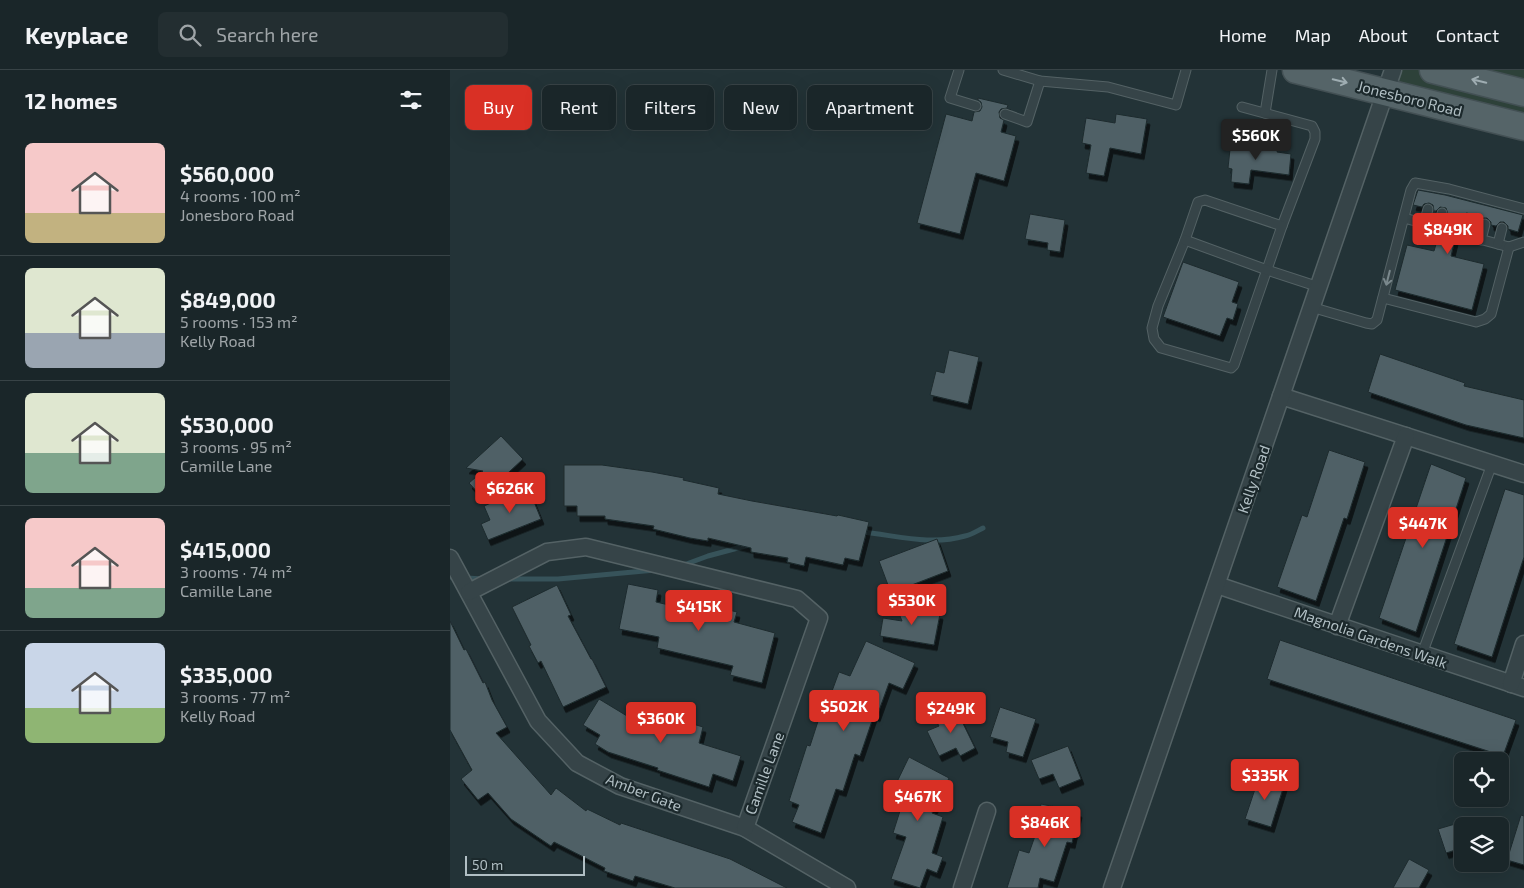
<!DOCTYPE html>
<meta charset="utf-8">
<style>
body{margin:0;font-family:"Exo 2",sans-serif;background:#232e31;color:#f1f3f6;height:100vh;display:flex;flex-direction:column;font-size:19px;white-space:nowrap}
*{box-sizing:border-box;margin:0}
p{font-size:16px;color:#9fa5a8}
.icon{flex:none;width:28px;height:28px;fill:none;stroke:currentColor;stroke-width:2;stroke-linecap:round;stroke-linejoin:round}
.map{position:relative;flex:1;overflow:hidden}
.side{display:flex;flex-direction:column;background:#1a2629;width:450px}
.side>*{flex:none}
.top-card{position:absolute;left:15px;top:15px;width:475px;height:45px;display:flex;gap:10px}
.fabs{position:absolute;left:1004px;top:682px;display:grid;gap:10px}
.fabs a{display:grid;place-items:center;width:55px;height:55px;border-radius:8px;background:#1a2629;box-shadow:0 5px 20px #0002,0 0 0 1px #384346;font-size:25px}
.scale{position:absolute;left:15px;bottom:12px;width:120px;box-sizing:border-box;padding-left:5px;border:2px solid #b1bfc4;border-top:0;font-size:14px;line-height:18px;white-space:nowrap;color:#b1bfc4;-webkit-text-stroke:4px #1c292c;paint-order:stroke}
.price{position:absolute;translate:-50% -42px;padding:0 11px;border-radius:5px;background:#d93025;color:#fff;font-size:16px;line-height:32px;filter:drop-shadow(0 1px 2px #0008)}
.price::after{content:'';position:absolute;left:50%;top:30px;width:15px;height:11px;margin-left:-8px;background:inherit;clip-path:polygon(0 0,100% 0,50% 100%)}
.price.selected{background:#222;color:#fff}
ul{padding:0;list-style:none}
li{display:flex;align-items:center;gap:15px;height:125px;padding:0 25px}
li+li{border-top:1px solid #384346}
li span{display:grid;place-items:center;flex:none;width:140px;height:100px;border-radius:8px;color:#555}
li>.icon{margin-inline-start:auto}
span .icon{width:60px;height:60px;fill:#fffc;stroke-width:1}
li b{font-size:21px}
h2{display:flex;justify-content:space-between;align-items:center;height:60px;padding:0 25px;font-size:21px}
.pill{padding:0 18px;border-radius:8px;background:#1a2629;box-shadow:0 5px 20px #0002,0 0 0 1px #384346;font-size:18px;line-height:45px}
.pill.selected{background:#d93025;color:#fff}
header{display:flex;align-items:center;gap:30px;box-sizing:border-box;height:70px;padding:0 25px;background:#1a2629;border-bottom:1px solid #384346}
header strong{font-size:24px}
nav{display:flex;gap:28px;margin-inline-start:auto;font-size:18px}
.search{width:350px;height:45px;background:#232e31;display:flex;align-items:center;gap:12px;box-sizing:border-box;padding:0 18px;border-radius:8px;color:#9fa5a8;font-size:19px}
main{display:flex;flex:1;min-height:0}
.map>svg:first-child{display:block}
.green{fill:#2d4139}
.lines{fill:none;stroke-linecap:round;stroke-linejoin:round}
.stream{stroke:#37535a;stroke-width:5}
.building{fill:#4f6166;stroke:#1e2b2e;filter:url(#shadow)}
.lane-casing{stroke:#546265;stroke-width:11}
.street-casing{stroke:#546265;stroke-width:19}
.primary-casing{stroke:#435054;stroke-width:29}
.lane{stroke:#364448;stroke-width:9}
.street{stroke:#364448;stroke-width:16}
.primary{stroke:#556468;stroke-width:26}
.oneway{stroke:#9fadb2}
.oneway2{stroke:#7a888c}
.labels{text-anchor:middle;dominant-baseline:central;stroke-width:4.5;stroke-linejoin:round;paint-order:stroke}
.street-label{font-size:15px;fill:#b1bfc4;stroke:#1c292c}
</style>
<header>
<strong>Keyplace</strong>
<div class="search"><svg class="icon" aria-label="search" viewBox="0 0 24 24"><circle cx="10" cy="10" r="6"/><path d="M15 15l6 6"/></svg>Search here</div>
<nav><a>Home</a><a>Map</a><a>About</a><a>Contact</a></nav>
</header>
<main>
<section class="side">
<h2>12 homes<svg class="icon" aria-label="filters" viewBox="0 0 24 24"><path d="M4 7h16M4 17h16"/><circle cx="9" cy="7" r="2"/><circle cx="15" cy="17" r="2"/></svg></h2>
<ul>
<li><span style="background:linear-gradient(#f6c9c9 70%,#c2b280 0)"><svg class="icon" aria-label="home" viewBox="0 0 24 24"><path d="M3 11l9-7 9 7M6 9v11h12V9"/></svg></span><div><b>$560,000</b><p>4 rooms · 100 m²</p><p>Jonesboro Road</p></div></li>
<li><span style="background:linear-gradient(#dfe7d0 65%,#9aa5b1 0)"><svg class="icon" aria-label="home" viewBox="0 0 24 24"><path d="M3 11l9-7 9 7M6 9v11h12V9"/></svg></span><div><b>$849,000</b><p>5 rooms · 153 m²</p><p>Kelly Road</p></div></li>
<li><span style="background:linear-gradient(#dfe7d0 60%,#7fa58c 0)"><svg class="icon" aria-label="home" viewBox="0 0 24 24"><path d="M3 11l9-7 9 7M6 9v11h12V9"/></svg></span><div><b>$530,000</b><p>3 rooms · 95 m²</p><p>Camille Lane</p></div></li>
<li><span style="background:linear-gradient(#f6c9c9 70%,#7fa58c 0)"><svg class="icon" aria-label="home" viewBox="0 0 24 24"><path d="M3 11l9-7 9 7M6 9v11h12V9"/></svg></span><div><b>$415,000</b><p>3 rooms · 74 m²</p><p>Camille Lane</p></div></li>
<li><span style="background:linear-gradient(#c9d6e8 65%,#8fb573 0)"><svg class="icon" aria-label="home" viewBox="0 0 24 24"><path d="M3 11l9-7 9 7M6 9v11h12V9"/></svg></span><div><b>$335,000</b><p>3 rooms · 77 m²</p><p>Kelly Road</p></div></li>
</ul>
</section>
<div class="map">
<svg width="1074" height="818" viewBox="0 0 1074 818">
<defs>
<filter id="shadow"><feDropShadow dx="3" dy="5.5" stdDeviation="0" flood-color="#0009"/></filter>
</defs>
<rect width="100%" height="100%" fill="#233337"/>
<!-- green -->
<path class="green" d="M949,0H1074V47L945,12Z"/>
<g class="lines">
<!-- stream -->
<g class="stream">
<path d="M411,462C445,465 480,476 515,466C521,465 527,461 533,458"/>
<path d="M231,496L258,486L299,475"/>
<path d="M0,507L33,509"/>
<path d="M56,509H108L205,500"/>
</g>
</g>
<!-- building -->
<g class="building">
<path d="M528,28L558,35L557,38L551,39L549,42L550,48L554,50L551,62L566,66L554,111L526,103L510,164L467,153L496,44L522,51L524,42L530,41L532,37L531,32L528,30Z"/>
<path d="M666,44L697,49L691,84L660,78L654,106L636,103L641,75L632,73L636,48L665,53Z"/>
<path d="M781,70L809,73L808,77L828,79L827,82L841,84L839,105L801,100L799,114L781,112L782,99L778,98Z"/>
<path d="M968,120L995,125L1073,145L1068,162L1058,159V156L1054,152H1050L1046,156L1041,155V152L1037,148H1033L1029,152L1022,150L1021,145L1017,143L1011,145L1007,157L1001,161V165L1005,169L1001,186L1034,194L1022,240L945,220L957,175L984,181L989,164L995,163L997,159L996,155L998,144L996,138L990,137L986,141H984L983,135L979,133L974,134L972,137L963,135Z"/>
<path d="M580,144L615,150L610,182L597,180L598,173L575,169Z"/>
<path d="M733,192L789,212L782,232L788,234L783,250L777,248L770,266L713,247Z"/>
<path d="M499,280L529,287L518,334L480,325L486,301L494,303Z"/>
<path d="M930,284L1015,313L1014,316L1074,330V368L1016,355L918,322Z"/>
<path d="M51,366L73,389L32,427L19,413L33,401L16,398Z"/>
<path d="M879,380L915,392L897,449L894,448L866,531L827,517L852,445L857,447Z"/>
<path d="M981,394L1016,408L966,562L929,548Z"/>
<path d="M114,395H152L202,402L234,408L233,410L269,418L268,424L302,431L387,446L388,445L419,452L409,491L395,488L393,495L356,487L354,496L337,492L338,488L301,482V478L258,468V471L240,468L203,459L204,456L155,449V446H127V436H114Z"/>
<path d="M78,417L91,449L38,470L31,454L40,450L34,436Z"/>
<path d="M1055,419L1074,425V487L1042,587L1004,574Z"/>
<path d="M487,469L498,501L441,523L429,491Z"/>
<path d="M178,514L208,520L206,532L232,538L234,529L250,533L287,542L284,552L325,563L312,613L280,605L283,596L207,578L209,567L169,559Z"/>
<path d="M107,515L121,545L118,546L141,589H142L156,617L113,637L91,591L88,593L79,576L81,575L62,537Z"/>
<path d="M446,536L490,544L484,575L430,566L433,548L452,551Z"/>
<path d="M0,551L14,580L16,579L33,613L35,612L42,630L57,657L46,663L101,725L106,718L136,741L137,739L170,755L171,753L280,789L337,818H225L185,806L183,811L154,801L155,798L104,772L101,776L61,749L38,723L28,730L11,709L22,700L0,660Z"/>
<path d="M830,570L1066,650L1053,686L817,609Z"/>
<path d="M416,571L465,593L453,619L439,613L427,646L424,645L410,686L405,684L393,721L386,719L371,763L342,752L349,735L339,731L357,675L360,676L371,642L374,643L389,602L400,606Z"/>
<path d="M149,629L187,652L191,640L222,650L223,648L253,657L249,673L291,686L283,711L263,704L259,717L207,700L208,698L158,682L145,674L150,665L133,655Z"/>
<path d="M505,637L525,678L510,686L506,678L489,686L477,661L489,656L484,647Z"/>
<path d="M550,637L586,649L573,687L556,682L558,672L540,667Z"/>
<path d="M618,676L631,709L609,718L603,704L589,709L581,690Z"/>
<path d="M459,687L499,708L482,743L493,747L482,783L493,787L487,803L477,799L470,818L441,809L456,767L443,763L456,722L445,716Z"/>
<path d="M810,704L835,712L821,757L795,749Z"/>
<path d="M591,734L629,742L622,773L617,772L604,812L590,808L588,818H557L569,780L579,783L585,766Z"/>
<path d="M1071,745L1074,746V795L1057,790Z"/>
<path d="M1012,752V778L996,783L988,759Z"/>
<path d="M959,789L979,800L969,818H943Z"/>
</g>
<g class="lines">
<!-- lane casing -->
<g class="lane-casing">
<g id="lane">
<path d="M509,0L500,28L526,36"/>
<path d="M553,0L590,11L658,17L726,35L736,0"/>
<path d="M792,37L862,56L865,62V69L832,156"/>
<path d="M815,43L822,0"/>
<path d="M555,44L577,52L590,11"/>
<path d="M755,130L832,156L784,295L781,298L711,278L704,269L702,258L708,236L735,170L748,132Z"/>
<path d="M954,148L991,158"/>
<path d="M974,154L978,139"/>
<path d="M989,158L992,143"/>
<path d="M1007,163L1059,177L1074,172"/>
<path d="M1012,164L1016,149"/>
<path d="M735,170L817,200L869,217"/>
<path d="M1031,170L1035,154"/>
<path d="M1048,174L1052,158"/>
<path d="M933,228L1026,252L1035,249L1041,244L1059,177"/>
<path d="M861,237L916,253L922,254L927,250L961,120L965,113L999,119L1074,139"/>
<path d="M972,584L1042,394"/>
</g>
</g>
<!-- street casing -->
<g class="street-casing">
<g id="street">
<path d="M831,326L1074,404"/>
<path d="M0,488L88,651L127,693L170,716L295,758L397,818"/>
<path d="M767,515L1074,618"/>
<path d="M19,522L97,482L136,477L347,529L369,548L295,758"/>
<path d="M887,556L956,366"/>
<path d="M1061,614L1074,574"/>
<path d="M512,818L537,741"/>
<path d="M662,818L943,0"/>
</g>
</g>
<!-- primary casing -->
<g class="primary-casing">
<g id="primary">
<path d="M846,0L1074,57"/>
<path d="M983,0L1074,23"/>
</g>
</g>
<!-- lane -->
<use href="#lane" class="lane"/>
<!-- street -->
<use href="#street" class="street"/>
<!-- primary -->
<use href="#primary" class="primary"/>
</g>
<!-- one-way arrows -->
<defs><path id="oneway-shaft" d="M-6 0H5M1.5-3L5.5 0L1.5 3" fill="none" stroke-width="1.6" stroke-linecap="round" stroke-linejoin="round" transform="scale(1.25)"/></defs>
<g class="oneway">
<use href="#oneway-shaft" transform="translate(890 11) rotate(14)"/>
<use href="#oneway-shaft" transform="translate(1029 11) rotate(-166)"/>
</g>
<use class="oneway2" href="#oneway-shaft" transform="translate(938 208) rotate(104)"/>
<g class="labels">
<!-- street labels -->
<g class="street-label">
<text transform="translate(960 28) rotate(14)">Jonesboro Road</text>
<text transform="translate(803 409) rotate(-71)">Kelly Road</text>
<text transform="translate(921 567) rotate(19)">Magnolia Gardens Walk</text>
<text transform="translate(314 703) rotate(-70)">Camille Lane</text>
<text transform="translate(194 722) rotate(21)">Amber Gate</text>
</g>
</g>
</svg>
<div class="fabs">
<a><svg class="icon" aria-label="locate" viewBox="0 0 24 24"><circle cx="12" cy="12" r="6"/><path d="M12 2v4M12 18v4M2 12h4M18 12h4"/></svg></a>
<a><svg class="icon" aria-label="layers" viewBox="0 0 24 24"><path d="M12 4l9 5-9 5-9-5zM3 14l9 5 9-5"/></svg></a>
</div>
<div class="scale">50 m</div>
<b class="price selected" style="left:806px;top:91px">$560K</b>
<b class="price" style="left:998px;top:185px">$849K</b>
<b class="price" style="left:60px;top:444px">$626K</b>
<b class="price" style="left:973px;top:479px">$447K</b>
<b class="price" style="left:462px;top:556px">$530K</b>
<b class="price" style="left:249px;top:562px">$415K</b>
<b class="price" style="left:394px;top:662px">$502K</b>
<b class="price" style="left:501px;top:664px">$249K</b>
<b class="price" style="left:211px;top:674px">$360K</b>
<b class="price" style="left:815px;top:731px">$335K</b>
<b class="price" style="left:468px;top:752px">$467K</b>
<b class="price" style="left:595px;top:778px">$846K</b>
<div class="top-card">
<a class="pill selected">Buy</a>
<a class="pill">Rent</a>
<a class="pill">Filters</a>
<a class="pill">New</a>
<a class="pill">Apartment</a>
</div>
</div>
</main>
